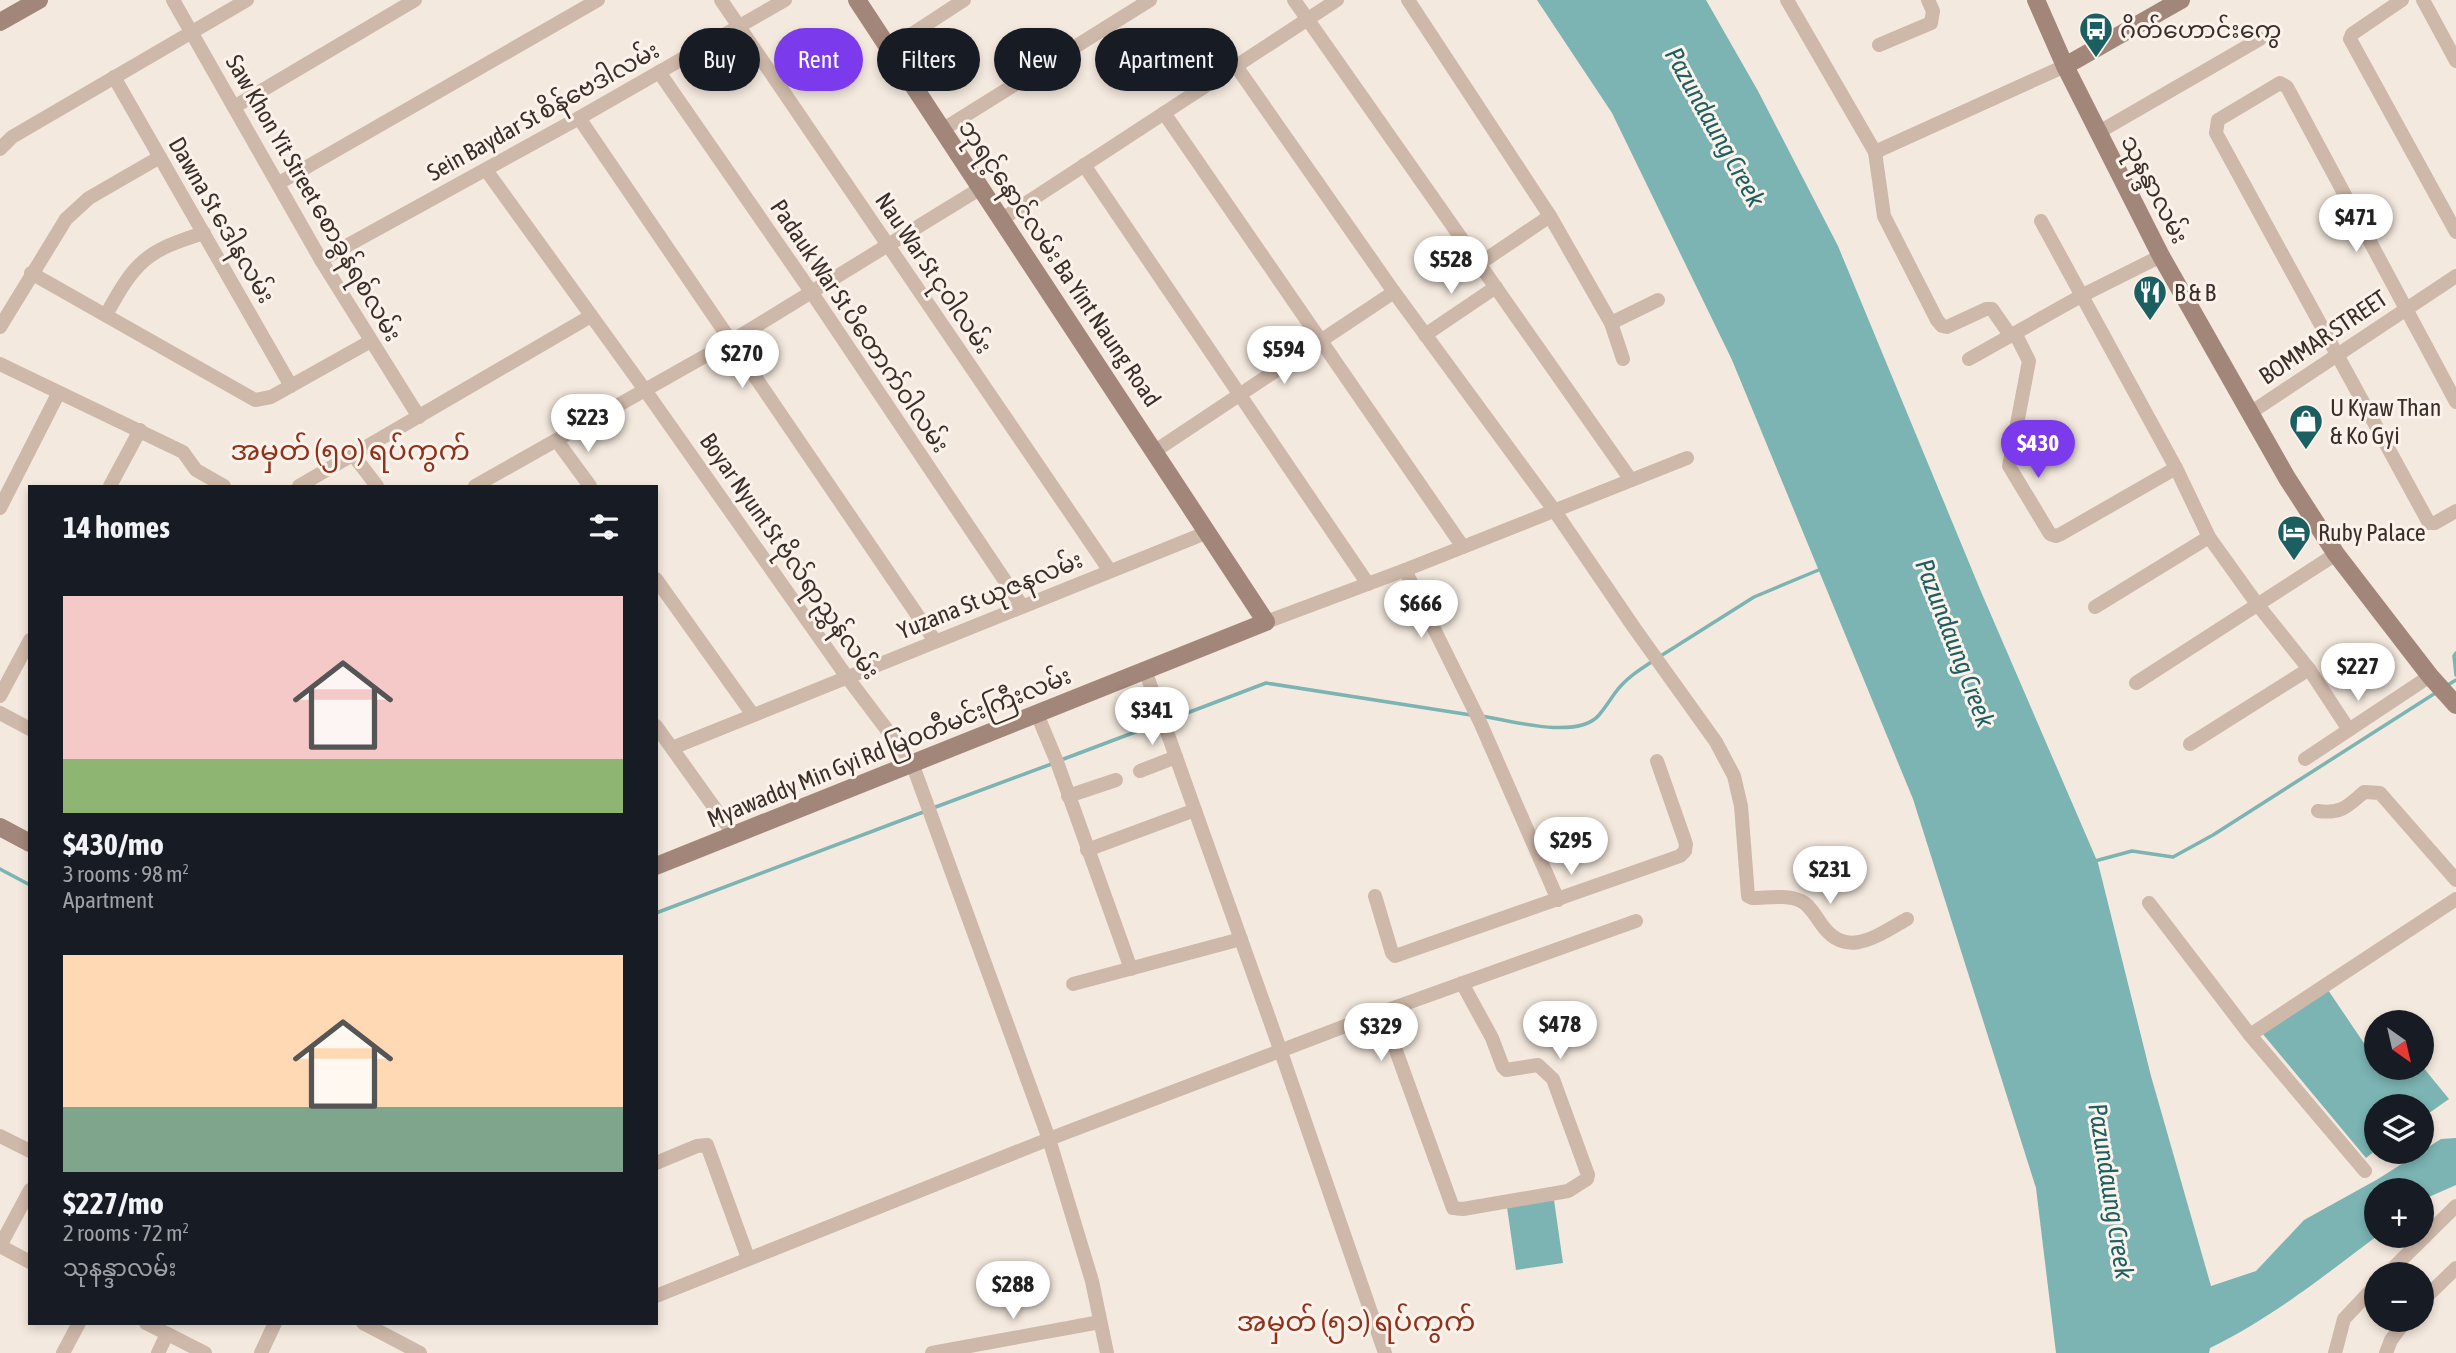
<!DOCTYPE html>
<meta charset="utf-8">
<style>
body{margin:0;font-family:"Asap Condensed","Noto Sans Myanmar",sans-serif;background:#20242c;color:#f1f3f6;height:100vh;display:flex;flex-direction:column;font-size:26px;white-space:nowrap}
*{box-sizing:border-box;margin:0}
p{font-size:23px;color:#9ea1a6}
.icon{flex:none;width:38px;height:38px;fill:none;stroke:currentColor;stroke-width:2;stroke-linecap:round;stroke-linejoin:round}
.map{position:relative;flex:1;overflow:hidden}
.panel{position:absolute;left:28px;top:485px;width:630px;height:840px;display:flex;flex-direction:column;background:#171b24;border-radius:0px;box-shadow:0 4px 10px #0003}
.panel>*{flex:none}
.banner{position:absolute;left:679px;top:28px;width:665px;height:63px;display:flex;gap:14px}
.needle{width:46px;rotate:146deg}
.buttons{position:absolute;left:2364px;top:1010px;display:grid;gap:14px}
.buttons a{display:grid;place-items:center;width:70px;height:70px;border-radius:50%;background:#171b24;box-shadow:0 4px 10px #0003;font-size:35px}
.price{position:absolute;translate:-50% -60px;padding:0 16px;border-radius:24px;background:#fff;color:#222;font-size:23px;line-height:46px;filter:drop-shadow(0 2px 4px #0008)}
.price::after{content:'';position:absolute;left:50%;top:42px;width:21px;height:16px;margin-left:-10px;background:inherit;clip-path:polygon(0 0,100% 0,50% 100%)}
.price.on{background:#7c3aed;color:#fff}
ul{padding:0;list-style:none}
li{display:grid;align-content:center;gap:14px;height:371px;padding:0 35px}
li span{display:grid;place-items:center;height:217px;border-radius:0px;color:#555}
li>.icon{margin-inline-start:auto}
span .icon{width:126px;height:126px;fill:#fffc;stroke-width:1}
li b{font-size:30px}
h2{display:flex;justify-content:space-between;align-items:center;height:84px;padding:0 35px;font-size:30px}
.tag{padding:0 24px;border-radius:32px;background:#171b24;box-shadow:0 4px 10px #0003;font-size:24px;line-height:63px}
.tag.on{background:#7c3aed;color:#fff}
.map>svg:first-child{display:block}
.water{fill:#7bb4b3}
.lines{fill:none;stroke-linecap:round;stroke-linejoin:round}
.stream{stroke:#7bb4b3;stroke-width:3.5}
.street{stroke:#ceb8a9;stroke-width:14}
.secondary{stroke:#a2867a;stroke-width:18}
.labels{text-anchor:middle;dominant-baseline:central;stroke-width:6;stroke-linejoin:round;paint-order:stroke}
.poi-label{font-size:24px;fill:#3a2e29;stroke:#fbf3eb;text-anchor:start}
.street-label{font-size:24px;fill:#3a2e29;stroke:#fbf3eb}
.water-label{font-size:26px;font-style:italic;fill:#1b5f60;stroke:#fbf3eb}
.quarter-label{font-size:28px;fill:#90311c;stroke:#fbf3eb}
</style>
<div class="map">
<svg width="2456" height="1353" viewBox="0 0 2456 1353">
<rect width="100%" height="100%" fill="#f4e9de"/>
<!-- water -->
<g class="water">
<path d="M1537,0H1706L1758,91L1838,246L1982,594L2098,863L2151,1076L2211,1286L2256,1271L2304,1220L2378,1179L2441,1139L2456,1138V1185L2422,1200V1190H2376L2377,1236C2321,1278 2273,1317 2210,1348L2209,1353H2056L2036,1188L1913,799L1732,360L1612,113Z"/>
<path d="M2328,990L2372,1055L2376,1053V1068L2422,1066L2449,1099L2422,1118V1106H2376V1150L2366,1158L2262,1033Z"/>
<path d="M1554,1200L1563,1263L1516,1270L1507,1207Z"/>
</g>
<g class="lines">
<!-- stream -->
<g class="stream">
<path d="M2456,653L2454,656L2456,675"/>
<path d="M1659,657L1754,597L1821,569"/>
<path d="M2446,686L2456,680"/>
<path d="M1482,716C1511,721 1578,740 1599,715C1605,708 1610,700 1615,693C1625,679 1639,670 1653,661"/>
<path d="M1166,721L1266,683L1471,715"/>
<path d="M1061,760L1159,723"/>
<path d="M933,808L1054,763"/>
<path d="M2095,861L2132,851L2173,857L2213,835L2437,692"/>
<path d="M0,869L30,885"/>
<path d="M656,913L926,811"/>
</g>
<!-- street -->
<g class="street">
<path d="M173,0L321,260L419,417"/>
<path d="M721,0L1110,571"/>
<path d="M1294,0L1631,480"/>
<path d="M1408,0L1550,216L1479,264"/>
<path d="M1787,0L1875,152L1884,216L1937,320L1942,326L1947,327L1986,309H1992L2010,335"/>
<path d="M2402,0L2352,34L2350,39L2456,232"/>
<path d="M2423,0L2456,61"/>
<path d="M1879,45L1931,23L1933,11L1928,0"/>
<path d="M889,49L964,0"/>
<path d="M1236,66L1394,292L1554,510L1635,629L1716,742L1734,776L1741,806L1748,896L1752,898C1767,898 1787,894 1801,901C1810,905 1816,917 1822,925C1847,960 1878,935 1907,919"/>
<path d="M659,72L812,293L1022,606"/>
<path d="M114,77L291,386"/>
<path d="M234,107L415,0"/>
<path d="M1164,113L1463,547"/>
<path d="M579,118L935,641"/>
<path d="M942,130L1150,0"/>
<path d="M2099,132L2260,39"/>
<path d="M0,149L12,137L247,0"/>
<path d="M1875,152L2065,66"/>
<path d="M1084,165L1368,584"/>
<path d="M486,170L645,390L847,677L912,763L1049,1139L1092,1281L1107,1353"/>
<path d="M279,183L598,0"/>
<path d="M1550,216L1611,323L1623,359"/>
<path d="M1002,219L1337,0"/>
<path d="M2041,221L2176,468L2209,537L2257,604L2309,669L2349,730"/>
<path d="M321,260L579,118L785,0"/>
<path d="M31,273L255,400L271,397L371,341"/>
<path d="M106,315C135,262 145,251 204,233"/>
<path d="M1611,323L1658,300"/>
<path d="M0,327L66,219L89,198L160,157"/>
<path d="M2015,333L2029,361L2009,466L2050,534L2056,536L2061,534L2176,468"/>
<path d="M1425,335L1496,287"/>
<path d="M1969,359L2081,296L2161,256"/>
<path d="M0,364L183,452L196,470L224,486"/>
<path d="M2456,402L2287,87L2280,83L2218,120L2216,133L2429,523H2435L2456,511"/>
<path d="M2250,413L2456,276"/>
<path d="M557,441L590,486"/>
<path d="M1155,451L1394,292"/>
<path d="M354,456L377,486"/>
<path d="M110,486L140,430"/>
<path d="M299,486L591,316"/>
<path d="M475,486L730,342L981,188"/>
<path d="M0,508L58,394"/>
<path d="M1405,570L1480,722L1558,900"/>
<path d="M656,579L753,715"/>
<path d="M2095,607L2209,537"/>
<path d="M1266,622L1405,570L1687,458"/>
<path d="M1145,670L1280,1049L1385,1353"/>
<path d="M2136,683L2336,554"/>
<path d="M0,696L30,640"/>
<path d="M0,713L30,729"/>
<path d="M1037,714L1057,762L1131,969"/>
<path d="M656,726L734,835"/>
<path d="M2190,744L2309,669"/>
<path d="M672,748L1208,532"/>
<path d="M2305,759L2430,676"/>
<path d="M1140,771L1176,757"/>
<path d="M1068,796L1116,780"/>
<path d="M2318,811C2341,814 2347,807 2364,792L2380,793L2456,880"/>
<path d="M1087,850L1195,810"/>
<path d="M1375,896L1392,953L1395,956L1680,856L1685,851L1686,844L1657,761"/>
<path d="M2149,903L2250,1035L2365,1171"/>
<path d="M1462,983L1492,1038L1503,1067L1506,1070L1538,1065L1553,1079L1588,1175L1587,1179L1568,1191L1463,1209L1453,1208L1382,1012L1636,921"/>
<path d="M1073,984L1241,939"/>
<path d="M2250,1035L2456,899"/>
<path d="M0,1136L30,1151"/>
<path d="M656,1163L697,1146L707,1145L748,1258"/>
<path d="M0,1246L30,1190"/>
<path d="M0,1246L30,1262"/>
<path d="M2387,1274L2456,1206"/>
<path d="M656,1296L1049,1139L1382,1012"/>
<path d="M2422,1301L2456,1268"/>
<path d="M146,1323L205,1353"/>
<path d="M363,1323L420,1353"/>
<path d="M63,1353L79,1323"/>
<path d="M158,1353L167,1334"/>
<path d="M261,1353L275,1323"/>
<path d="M932,1353L1100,1322"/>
<path d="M2335,1353L2344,1319L2376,1285"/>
<path d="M2386,1353L2391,1340L2406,1320"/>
</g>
<!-- secondary -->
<g class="secondary">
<path d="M2036,0L2065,66L2161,256L2287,478L2336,554L2430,676L2456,705"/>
<path d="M0,22L39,0"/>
<path d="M2065,66L2181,0"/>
<path d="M0,827L30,843"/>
<path d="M656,866L1266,622L857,0"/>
</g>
</g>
<!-- icons -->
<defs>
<g id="bus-pin" transform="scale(1.75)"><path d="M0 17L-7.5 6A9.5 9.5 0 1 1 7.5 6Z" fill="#1b5f60" stroke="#fbf3eb"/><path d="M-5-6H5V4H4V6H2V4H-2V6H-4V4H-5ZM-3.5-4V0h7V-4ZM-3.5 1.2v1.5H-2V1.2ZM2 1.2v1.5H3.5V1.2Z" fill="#fff"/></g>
<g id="restaurant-pin" transform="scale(1.75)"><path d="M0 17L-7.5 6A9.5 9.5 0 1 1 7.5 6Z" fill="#1b5f60" stroke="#fbf3eb"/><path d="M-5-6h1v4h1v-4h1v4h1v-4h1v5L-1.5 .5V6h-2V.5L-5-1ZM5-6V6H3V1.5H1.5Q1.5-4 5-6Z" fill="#fff"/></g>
<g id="shop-pin" transform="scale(1.75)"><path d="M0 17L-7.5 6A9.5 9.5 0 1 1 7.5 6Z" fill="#1b5f60" stroke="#fbf3eb"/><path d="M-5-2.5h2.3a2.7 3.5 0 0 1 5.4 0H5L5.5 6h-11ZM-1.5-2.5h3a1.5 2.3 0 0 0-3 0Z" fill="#fff"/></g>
<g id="hotel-pin" transform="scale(1.75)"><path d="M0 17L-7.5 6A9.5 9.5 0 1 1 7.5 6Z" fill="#1b5f60" stroke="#fbf3eb"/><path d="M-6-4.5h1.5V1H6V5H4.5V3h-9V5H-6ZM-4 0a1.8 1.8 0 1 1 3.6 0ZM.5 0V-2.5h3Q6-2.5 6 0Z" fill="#fff"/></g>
</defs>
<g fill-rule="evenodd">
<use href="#bus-pin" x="2096" y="29"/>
<use href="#restaurant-pin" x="2150" y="292"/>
<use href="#shop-pin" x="2306" y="421"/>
<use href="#hotel-pin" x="2294" y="532"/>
</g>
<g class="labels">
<!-- poi labels -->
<g class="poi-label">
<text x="2120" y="29">ဂိတ်ဟောင်းကွေ</text>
<text x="2174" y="292">B &amp; B</text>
<text x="2330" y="407">U Kyaw Than<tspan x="2330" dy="28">&amp; Ko Gyi</tspan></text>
<text x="2318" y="532">Ruby Palace</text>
</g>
<!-- street labels -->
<g class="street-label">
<text transform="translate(543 111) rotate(-29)">Sein Baydar St စိန်ဗေဒါလမ်း</text>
<text transform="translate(2155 189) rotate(63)">သုနန္ဒာလမ်း</text>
<text transform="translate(314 198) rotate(60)">Saw Khon Yit Street စောခွန်ရစ်လမ်း</text>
<text transform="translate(222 220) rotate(60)">Dawna St ဒေါနလမ်း</text>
<text transform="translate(1060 263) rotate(56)">ဘုရင့်နောင်လမ်း Ba Yint Naung Road</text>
<text transform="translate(934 273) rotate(56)">Nau War St ငုဝါလမ်း</text>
<text transform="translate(860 326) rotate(56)">Padauk War St ပိတောက်ဝါလမ်း</text>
<text transform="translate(2323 337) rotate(-34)">BOMMAR STREET</text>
<text transform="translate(790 556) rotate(55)">Boyar Nyunt St ဗိုလ်ရာညွှန်လမ်း</text>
<text transform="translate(990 595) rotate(-22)">Yuzana St ယုဇနလမ်း</text>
<text transform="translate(889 747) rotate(-22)">Myawaddy Min Gyi Rd မြဝတီမင်းကြီးလမ်း</text>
</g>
<!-- water labels -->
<g class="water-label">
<text transform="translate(1715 127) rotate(61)">Pazundaung Creek</text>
<text transform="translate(1955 643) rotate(69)">Pazundaung Creek</text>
<text transform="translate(2111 1191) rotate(81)">Pazundaung Creek</text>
</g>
<!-- quarter labels -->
<g class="quarter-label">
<text x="350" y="450">အမှတ် (၅၀) ရပ်ကွက်</text>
<text x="1356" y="1321">အမှတ် (၅၁) ရပ်ကွက်</text>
</g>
</g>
</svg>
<div class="buttons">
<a><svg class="needle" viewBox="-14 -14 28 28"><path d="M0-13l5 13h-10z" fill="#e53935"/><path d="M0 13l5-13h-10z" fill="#9ea1a6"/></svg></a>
<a><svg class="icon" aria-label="layers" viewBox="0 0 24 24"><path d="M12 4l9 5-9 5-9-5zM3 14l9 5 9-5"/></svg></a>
<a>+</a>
<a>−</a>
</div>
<b class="price" style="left:2356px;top:254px">$471</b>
<b class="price" style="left:1451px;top:296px">$528</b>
<b class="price" style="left:1284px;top:386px">$594</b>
<b class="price" style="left:742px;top:390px">$270</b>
<b class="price" style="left:588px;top:454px">$223</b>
<b class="price on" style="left:2038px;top:480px">$430</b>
<b class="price" style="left:1421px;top:640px">$666</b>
<b class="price" style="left:2358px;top:703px">$227</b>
<b class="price" style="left:1152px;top:747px">$341</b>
<b class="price" style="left:1571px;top:877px">$295</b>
<b class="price" style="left:1830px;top:906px">$231</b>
<b class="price" style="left:1560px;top:1061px">$478</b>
<b class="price" style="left:1381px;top:1063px">$329</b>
<b class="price" style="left:1013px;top:1321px">$288</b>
<div class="banner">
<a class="tag">Buy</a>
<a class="tag on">Rent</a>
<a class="tag">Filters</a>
<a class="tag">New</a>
<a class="tag">Apartment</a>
</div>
<section class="panel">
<h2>14 homes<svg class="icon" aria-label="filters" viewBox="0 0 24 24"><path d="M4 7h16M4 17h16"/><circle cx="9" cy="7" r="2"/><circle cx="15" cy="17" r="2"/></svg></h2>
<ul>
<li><span style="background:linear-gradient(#f6c9c9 75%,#8fb573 0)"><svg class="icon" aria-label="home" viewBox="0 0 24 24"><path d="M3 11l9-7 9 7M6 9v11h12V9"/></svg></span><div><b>$430/mo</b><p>3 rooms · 98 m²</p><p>Apartment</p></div></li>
<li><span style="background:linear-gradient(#ffd9b3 70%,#7fa58c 0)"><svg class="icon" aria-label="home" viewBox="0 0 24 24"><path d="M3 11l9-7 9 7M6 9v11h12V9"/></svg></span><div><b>$227/mo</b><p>2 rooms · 72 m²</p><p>သုနန္ဒာလမ်း</p></div></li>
</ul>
</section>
</div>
